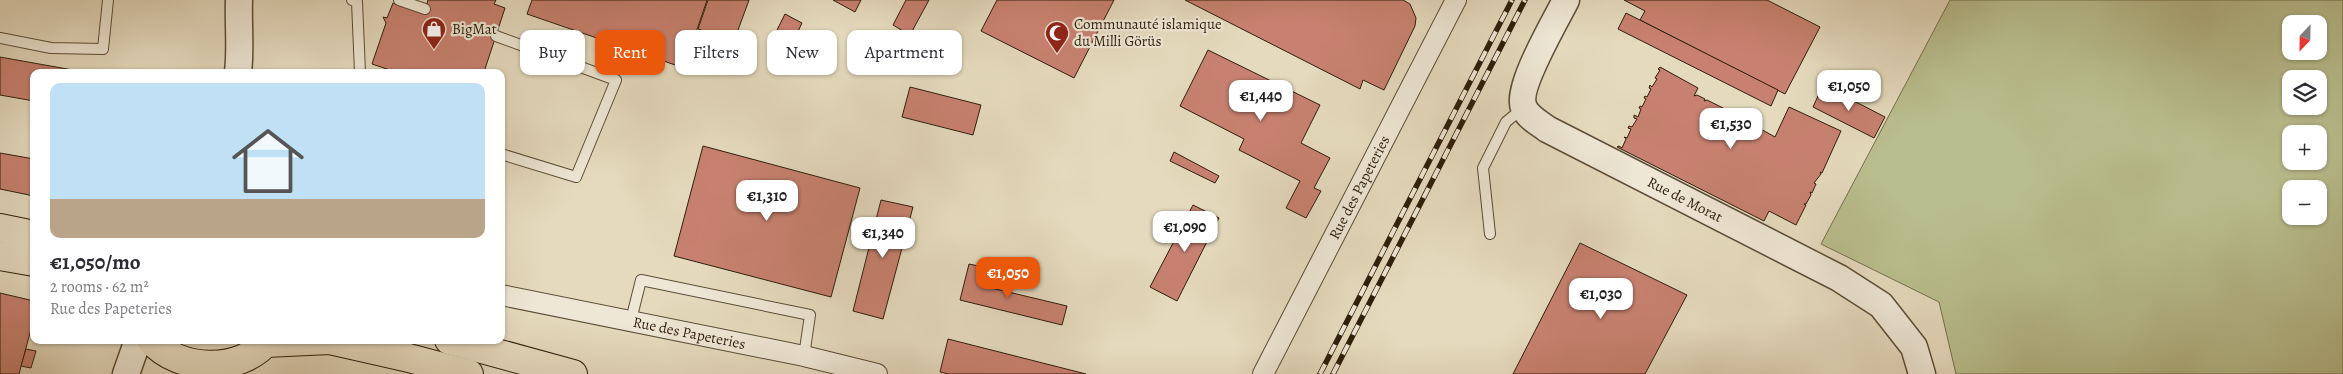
<!DOCTYPE html>
<meta charset="utf-8">
<style>
body{margin:0;font-family:Alegreya,serif;background:#f7f7f7;color:#2b2b33;height:100vh;display:flex;flex-direction:column;font-size:19px;white-space:nowrap}
*{box-sizing:border-box;margin:0}
p{font-size:16px;color:#7c7c81}
.icon{flex:none;width:28px;height:28px;fill:none;stroke:currentColor;stroke-width:2;stroke-linecap:round;stroke-linejoin:round}
.map{position:relative;flex:1;overflow:hidden}
.drawer{position:absolute;left:30px;top:69px;width:475px;height:275px;display:flex;flex-direction:column;background:#fff;border-radius:10px;box-shadow:0 1px 4px #0004}
.drawer>*{flex:none}
.guide{position:absolute;left:520px;top:30px;width:475px;height:45px;display:flex;gap:10px}
.needle{width:32px;rotate:202deg}
.controls{position:absolute;left:2282px;top:15px;display:grid;gap:10px}
.controls a{display:grid;place-items:center;width:45px;height:45px;border-radius:10px;background:#fff;box-shadow:0 1px 4px #0004;font-size:25px}
.price{position:absolute;translate:-50% -42px;padding:0 11px;border-radius:10px;background:#fff;color:#222;font-size:16px;line-height:32px;filter:drop-shadow(0 1px 2px #0008)}
.price::after{content:'';position:absolute;left:50%;top:30px;width:15px;height:11px;margin-left:-8px;background:inherit;clip-path:polygon(0 0,100% 0,50% 100%)}
.price.selected{background:#ea580c;color:#fff}
ul{padding:0;list-style:none}
li{display:grid;align-content:center;gap:10px;height:265px;padding:0 20px}
li span{display:grid;place-items:center;height:155px;border-radius:10px;color:#555}
li>.icon{margin-inline-start:auto}
span .icon{width:90px;height:90px;fill:#fffc;stroke-width:1}
li b{font-size:21px}
.tag{padding:0 18px;border-radius:10px;background:#fff;box-shadow:0 1px 4px #0004;font-size:18px;line-height:45px}
.tag.selected{background:#ea580c;color:#fff}
.map>svg:first-child{display:block}
.green{fill:#b9be8e;stroke:#746e4c;fill-rule:evenodd}
.building{fill:#c88170;stroke:#2e1e0a}
.lines{fill:none;stroke-linecap:round;stroke-linejoin:round}
.service-casing{stroke:#5c4d37;stroke-width:12}
.minor-casing{stroke:#5c4d37;stroke-width:22}
.tertiary-casing{stroke:#5c4d37;stroke-width:29}
.primary-casing{stroke:#2e1e0a;stroke-width:30}
.service{stroke:#eee7d5;stroke-width:10}
.minor{stroke:#eee7d5;stroke-width:20}
.tertiary{stroke:#eee7d5;stroke-width:26}
.primary{stroke:#e5dabe;stroke-width:28}
.rail-casing{stroke:#2e1e0a;stroke-width:5.5}
.rail{stroke:#eee7d5;stroke-width:4;stroke-dasharray:11;stroke-linecap:butt}
.labels{text-anchor:middle;dominant-baseline:central;stroke-width:4.5;stroke-linejoin:round;paint-order:stroke}
.poi-label{font-size:15px;fill:#2e1e0a;stroke:#eee7d5;text-anchor:start}
.street-label{font-size:15px;fill:#2e1e0a;stroke:#eee7d5}
</style>
<div class="map">
<svg width="2343" height="374" viewBox="0 0 2343 374">
<rect width="100%" height="100%" fill="#e5dabe"/>
<filter id="stains"><feTurbulence type="fractalNoise" baseFrequency=".004" numOctaves="4"/><feColorMatrix values="0 0 0 0 .2 0 0 0 0 .09 0 0 0 0 .02 0 0 0 .5 -.17"/></filter>
<radialGradient id="worn" r=".72"><stop offset=".6" stop-color="#630" stop-opacity="0"/><stop offset="1" stop-color="#630" stop-opacity=".3"/></radialGradient>
<!-- green -->
<path class="green" d="M1950,0H2343V374H1956L1939,302L1821,244ZM2291,24H2319V51H2291ZM2291,79H2319V106H2291ZM2291,134H2319V161H2291ZM2291,189H2319V216H2291Z"/>
<!-- building -->
<g class="building">
<path d="M428,0H496L494,4L505,8L484,72H396L372,64L386,23L383,17L387,18L393,3L424,14Z"/>
<path d="M532,0H707L684,68L527,14Z"/>
<path d="M708,0H749L734,41L698,29Z"/>
<path d="M833,0H861L855,12Z"/>
<path d="M906,0H929L910,35L893,25Z"/>
<path d="M997,0H1114L1074,78L981,31Z"/>
<path d="M1185,0H1403L1410,4L1416,18L1415,26L1384,90L1363,80L1360,89Z"/>
<path d="M1624,0H1767L1820,27L1785,94L1640,20L1645,11Z"/>
<path d="M1626,13L1778,90L1771,106L1618,29Z"/>
<path d="M785,14L802,23L791,46L773,38Z"/>
<path d="M1208,50L1320,105L1301,143L1330,158L1314,188L1321,191L1306,218L1286,208L1300,181L1239,150L1244,139L1180,106Z"/>
<path d="M0,57L84,72H34V101L0,95Z"/>
<path d="M1660,67L1698,88L1694,96L1697,95L1705,99L1704,101L1707,100L1723,108L1775,137L1789,107L1841,131L1822,173L1820,172L1821,174L1814,183L1816,184L1812,193L1810,192L1811,195L1806,204H1804L1806,205L1796,225L1769,211L1764,221L1617,147L1619,146L1622,148L1626,139L1624,137L1627,138L1631,129L1628,128L1629,126L1632,127L1637,119L1634,118V115L1638,117L1641,109L1639,108L1640,106L1642,107L1646,99L1644,98L1645,96L1647,97L1651,89L1649,88L1650,85L1652,87L1657,79L1655,78L1660,70L1658,69Z"/>
<path d="M1823,85L1885,117L1874,138L1813,107Z"/>
<path d="M910,87L981,105L973,135L902,117Z"/>
<path d="M703,146L860,188L831,297L674,256Z"/>
<path d="M1174,152L1219,176L1215,183L1170,161Z"/>
<path d="M0,153L34,159V196L0,189Z"/>
<path d="M881,200L913,207L883,319L853,311Z"/>
<path d="M1193,205L1219,218L1177,301L1150,287Z"/>
<path d="M1580,243L1687,295L1645,374H1513Z"/>
<path d="M969,264L988,268L983,286L1067,306L1062,325L960,300Z"/>
<path d="M0,293L34,301V318L19,374H0Z"/>
<path d="M948,339L1086,374H949L940,372Z"/>
<path d="M26,349L36,351L31,368L21,366Z"/>
</g>
<g class="lines">
<!-- service casing -->
<g class="service-casing">
<g id="service">
<path d="M352,0L357,2L360,72"/>
<path d="M399,0L425,9"/>
<path d="M496,36L616,80L576,177L501,154"/>
<path d="M0,38L51,48L103,49L108,0"/>
<path d="M1490,234L1483,168L1506,122L1523,108"/>
<path d="M631,320L641,280L810,315L804,356"/>
</g>
</g>
<!-- minor casing -->
<g class="minor-casing">
<g id="minor">
<path id="s1" d="M501,295L804,356L877,374"/>
<path id="s2" d="M1263,374L1456,0"/>
</g>
</g>
<!-- tertiary casing -->
<g class="tertiary-casing">
<g id="tertiary">
<path id="s3" d="M1566,0C1556,20 1515,89 1524,108C1528,117 1539,123 1547,129L1839,278L1881,305L1914,347L1922,374"/>
<path d="M238,72C241,49 238,24 239,0"/>
<path d="M126,374L138,340"/>
</g>
</g>
<!-- primary casing -->
<g class="primary-casing">
<g id="primary">
<path d="M0,228L34,235"/>
<path d="M0,256L34,262"/>
<path d="M151,340C179,372 241,374 268,340"/>
<path d="M449,340L573,374"/>
<path d="M266,343L330,340L405,357L469,374"/>
</g>
</g>
<!-- service -->
<use href="#service" class="service"/>
<!-- minor -->
<use href="#minor" class="minor"/>
<!-- tertiary -->
<use href="#tertiary" class="tertiary"/>
<!-- primary -->
<use href="#primary" class="primary"/>
<!-- rail casing -->
<g class="rail-casing">
<g id="rail">
<path d="M1320,374L1512,0"/>
<path d="M1333,374L1525,0"/>
</g>
</g>
<!-- rail -->
<use href="#rail" class="rail"/>
</g>
<!-- icons -->
<defs>
<g id="shop-pin" transform="scale(1.25)"><path d="M0 17L-7.5 6A9.5 9.5 0 1 1 7.5 6Z" fill="#8f2418" stroke="#eee7d5"/><path d="M-5-2.5h2.3a2.7 3.5 0 0 1 5.4 0H5L5.5 6h-11ZM-1.5-2.5h3a1.5 2.3 0 0 0-3 0Z" fill="#fff"/></g>
<g id="mosque-pin" transform="scale(1.25)"><path d="M0 17L-7.5 6A9.5 9.5 0 1 1 7.5 6Z" fill="#8f2418" stroke="#eee7d5"/><path d="M3.5-4.9A6 6 0 1 0 3.5 4.9A5 5 0 1 1 3.5-4.9Z" fill="#fff"/></g>
</defs>
<g fill-rule="evenodd">
<use href="#shop-pin" x="434" y="29"/>
<use href="#mosque-pin" x="1057" y="33"/>
</g>
<g class="labels">
<!-- poi labels -->
<g class="poi-label">
<text x="1074" y="24">Communauté islamique<tspan x="1074" dy="17">du Milli Görüs</tspan></text>
<text x="452" y="29">BigMat</text>
</g>
<!-- street labels -->
<g class="street-label">
<text stroke="none"><textPath href="#s2" startOffset="210">Rue des Papeteries</textPath></text>
<text stroke="none"><textPath href="#s3" startOffset="304">Rue de Morat</textPath></text>
<text stroke="none"><textPath href="#s1" startOffset="192">Rue des Papeteries</textPath></text>
</g>
</g>
<rect width="100%" height="100%" filter="url(#stains)"/>
<rect width="100%" height="100%" fill="url(#worn)"/>
</svg>
<div class="controls">
<a><svg class="needle" viewBox="-14 -14 28 28"><path d="M0-13l5 13h-10z" fill="#e53935"/><path d="M0 13l5-13h-10z" fill="#7c7c81"/></svg></a>
<a><svg class="icon" aria-label="layers" viewBox="0 0 24 24"><path d="M12 4l9 5-9 5-9-5zM3 14l9 5 9-5"/></svg></a>
<a>+</a>
<a>−</a>
</div>
<b class="price" style="left:1849px;top:112px">€1,050</b>
<b class="price" style="left:1261px;top:122px">€1,440</b>
<b class="price" style="left:1731px;top:150px">€1,530</b>
<b class="price" style="left:767px;top:222px">€1,310</b>
<b class="price" style="left:1185px;top:253px">€1,090</b>
<b class="price" style="left:883px;top:259px">€1,340</b>
<b class="price selected" style="left:1008px;top:299px">€1,050</b>
<b class="price" style="left:1601px;top:320px">€1,030</b>
<div class="guide">
<a class="tag">Buy</a>
<a class="tag selected">Rent</a>
<a class="tag">Filters</a>
<a class="tag">New</a>
<a class="tag">Apartment</a>
</div>
<section class="drawer">
<ul>
<li><span style="background:linear-gradient(#bfe0f5 75%,#b9a48a 0)"><svg class="icon" aria-label="home" viewBox="0 0 24 24"><path d="M3 11l9-7 9 7M6 9v11h12V9"/></svg></span><div><b>€1,050/mo</b><p>2 rooms · 62 m²</p><p>Rue des Papeteries</p></div></li>
</ul>
</section>
</div>
